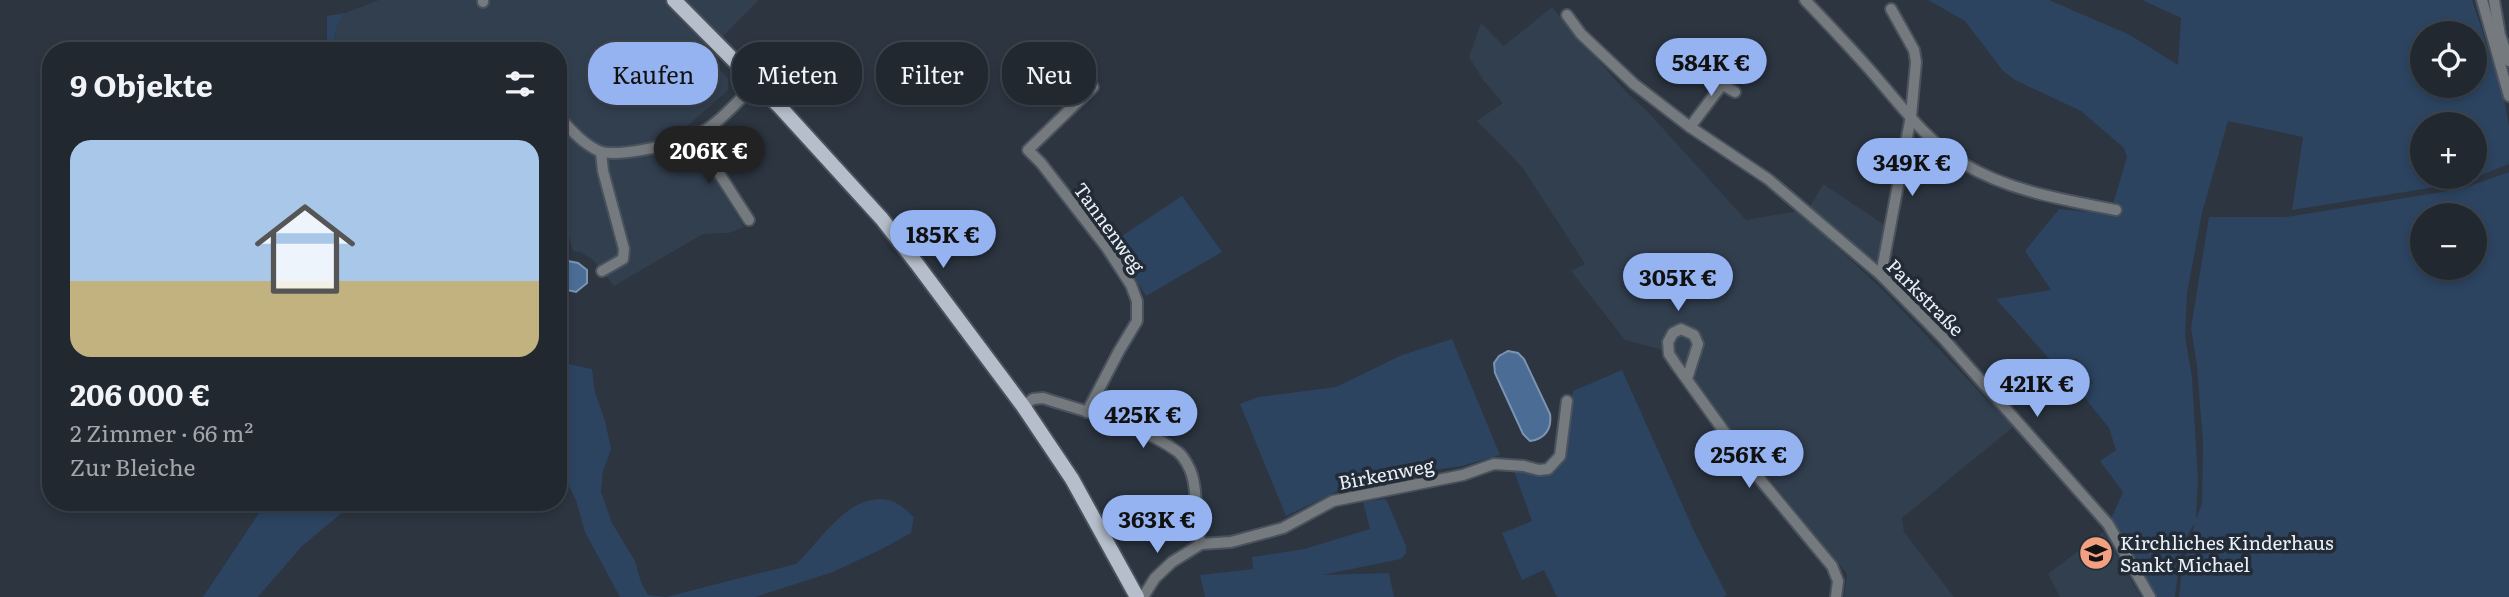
<!DOCTYPE html>
<html lang="de">
<meta charset="utf-8">
<style>
body{margin:0;font-family:Literata,serif;background:#293038;color:#f1f3f6;height:100vh;display:flex;flex-direction:column;font-size:26px;white-space:nowrap}
*{box-sizing:border-box;margin:0}
p{font-size:23px;color:#a2a6ab}
.icon{flex:none;width:38px;height:38px;fill:none;stroke:currentColor;stroke-width:2;stroke-linecap:round;stroke-linejoin:round}
.map{position:relative;flex:1;overflow:hidden}
.side{position:absolute;left:42px;top:42px;width:525px;height:469px;display:flex;flex-direction:column;background:#212830;border-radius:28px;box-shadow:0 4px 10px #0003,0 0 0 2px #3e444c}
.side>*{flex:none}
.banner{position:absolute;left:588px;top:42px;width:665px;height:63px;display:flex;gap:14px}
.controls{position:absolute;left:2410px;top:21px;display:grid;gap:14px}
.controls a{display:grid;place-items:center;width:77px;height:77px;border-radius:50%;background:#212830;box-shadow:0 4px 10px #0003,0 0 0 2px #3e444c;font-size:35px}
.price{position:absolute;translate:-50% -60px;padding:0 16px;border-radius:24px;background:#95b2f1;color:#111;font-size:23px;line-height:46px;filter:drop-shadow(0 2px 4px #0008)}
.price::after{content:'';position:absolute;left:50%;top:42px;width:21px;height:16px;margin-left:-10px;background:inherit;clip-path:polygon(0 0,100% 0,50% 100%)}
.price.on{background:#222;color:#fff}
ul{padding:0;list-style:none}
li{display:grid;align-content:center;gap:14px;height:371px;padding:0 28px}
li span{display:grid;place-items:center;height:217px;border-radius:21px;color:#555}
li>.icon{margin-inline-start:auto}
span .icon{width:126px;height:126px;fill:#fffc;stroke-width:1}
li b{font-size:30px}
h2{display:flex;justify-content:space-between;align-items:center;height:84px;padding:0 28px;font-size:30px}
.tag{padding:0 24px;border-radius:28px;background:#212830;box-shadow:0 4px 10px #0003,0 0 0 2px #3e444c;font-size:24px;line-height:63px}
.tag.on{background:#95b2f1;color:#111}
.map>svg:first-child{display:block}
.built{fill:#323f4f}
.green{fill:#2c4460;fill-rule:evenodd}
.water{fill:#4b6d95;stroke:#7b94b2;stroke-width:2}
.lines{fill:none;stroke-linecap:round;stroke-linejoin:round}
.minor-casing{stroke:#4a535d;stroke-width:14}
.major-casing{stroke:#4a535d;stroke-width:18}
.minor{stroke:#757a7f;stroke-width:10}
.major{stroke:#b5beca;stroke-width:14}
.labels{text-anchor:middle;dominant-baseline:central;stroke-width:7;stroke-linejoin:round;paint-order:stroke}
.street-label{font-size:19px;fill:#eaf0f7;stroke:#222b36}
.poi-label{font-size:19px;fill:#eaf0f7;stroke:#222b36;text-anchor:start}
</style>
<div class="map">
<svg width="2509" height="597" viewBox="0 0 2509 597">
<rect width="100%" height="100%" fill="#2c3540"/>
<!-- built -->
<g class="built">
<path d="M379,0H759L705,54L728,78V90L684,129L744,227L729,233L703,234L614,286L593,260L580,252L573,251L558,198V51H332L337,25L345,13Z"/>
<path d="M1552,7L1627,93L1648,112L1746,220L1798,211L1883,290L2013,427L1902,518L1904,532L1954,597H1844L1847,574L1714,411L1677,354L1625,340L1571,271L1585,264L1522,167L1477,121L1503,103L1484,81L1469,57L1481,23L1504,46Z"/>
<path d="M1823,184L1889,228L1881,269L1808,210Z"/>
<path d="M2103,532L2141,597H2060L2048,574Z"/>
</g>
<!-- green -->
<g class="green">
<path d="M1928,0H2049L2130,35L2178,65L2181,18L2142,0H2472L2503,94L2509,126V164L2461,183L2292,210L2303,137L2228,121L2202,213L2187,293L2185,336L2192,378L2198,479L2196,519L2202,504L2203,442L2197,366L2191,328L2209,217H2286L2461,189L2509,172V597H2179L2182,569L2195,523C2180,542 2178,574 2175,597H2155L2111,519L2123,492L2100,461L2116,450L2109,428L2081,393L2093,383L2076,358L2061,372L1996,299L2051,290L2025,251L2059,209L2110,214L2127,157L2124,148L2081,111L2015,80L2003,71L1965,21ZM2422,33H2474V86H2422ZM2422,124H2474V177H2422ZM2422,215H2474V268H2422Z"/>
<path d="M345,13L337,25L332,51H327V16Z"/>
<path d="M1182,196L1222,252L1146,296L1113,242Z"/>
<path d="M1452,339L1500,455L1462,466L1413,473L1340,490L1286,516L1240,404L1258,397L1336,387L1402,355Z"/>
<path d="M558,362L592,369L595,392L605,421L611,449L603,471L601,492L612,523L635,561L641,582L648,595L666,597L796,564C822,540 850,489 892,501C900,504 908,512 914,517L911,533L880,550L833,572L755,597H620L585,532L576,500L558,465Z"/>
<path d="M1622,370L1695,533L1727,595L1723,597H1557L1544,570L1522,580L1502,533L1532,521L1514,471L1540,473L1562,457L1573,391Z"/>
<path d="M1386,499L1406,546V553L1401,559L1322,575L1389,573L1394,597H1205L1200,575L1253,569L1252,557L1304,549L1370,529L1363,502Z"/>
<path d="M284,502H355L302,546L258,597H203L263,507Z"/>
</g>
<!-- water -->
<g class="water">
<path d="M558,259L578,263L587,270V283L576,292L558,288Z"/>
<path d="M1508,351L1518,353L1524,359L1550,414C1552,429 1545,439 1530,441L1523,434L1495,373L1494,363L1499,356Z"/>
</g>
<g class="lines">
<!-- minor casing -->
<g class="minor-casing">
<g id="minor">
<path d="M1805,0C1827,23 1849,46 1870,70C1899,103 1926,141 1964,164C2009,191 2065,200 2116,210"/>
<path d="M2482,0L2509,96"/>
<path d="M2494,0L2500,35L2509,61"/>
<path d="M483,2V0"/>
<path d="M1567,15L1581,34L1634,84L1690,127L1768,179L1881,275L1943,338L2108,524L2150,597"/>
<path d="M1705,74L1735,92"/>
<path d="M558,116C570,129 583,144 599,151C616,158 678,144 695,136C717,126 739,100 756,83"/>
<path d="M1690,127L1721,86"/>
<path d="M695,136L749,220"/>
<path d="M601,152L603,171L624,249L623,259L602,271"/>
<path d="M1881,275L1911,116L1916,62L1914,50L1891,9"/>
<path d="M1687,379L1698,344L1694,335L1681,329L1673,333L1668,342L1669,354L1677,366L1749,466L1832,566L1838,581L1836,597"/>
<path d="M1023,406L1033,399L1043,398C1086,412 1142,425 1178,452C1184,457 1190,468 1192,475C1199,498 1193,522 1201,544"/>
<path d="M1087,412L1119,351L1137,321V301L1131,285L1107,248L1041,163L1028,150L1093,87"/>
<path d="M1143,597L1155,578L1172,562L1201,544L1231,542L1283,528L1333,501L1463,475L1494,464L1524,466L1539,470L1548,469L1560,456L1567,401"/>
</g>
</g>
<!-- major casing -->
<g class="major-casing">
<path id="major" d="M674,0L780,107L882,219L917,264L1023,406L1072,479L1137,597"/>
</g>
<!-- minor -->
<use href="#minor" class="minor"/>
<!-- major -->
<use href="#major" class="major"/>
</g>
<!-- icons -->
<defs>
<g id="school-disc" transform="scale(1.75)"><circle r="9.5" fill="#f2a07f" stroke="#222b36"/><path d="M0-5L7-2L0 1L-7-2ZM-4 1L0 2.5L4 1V4Q0 6-4 4Z" fill="#111"/></g>
</defs>
<g fill-rule="evenodd">
<use href="#school-disc" x="2096" y="553"/>
</g>
<g class="labels">
<!-- street labels -->
<g class="street-label">
<text transform="translate(1110 227) rotate(54)">Tannenweg</text>
<text transform="translate(1926 297) rotate(45)">Parkstraße</text>
<text transform="translate(1386 473) rotate(-11)">Birkenweg</text>
</g>
<!-- poi labels -->
<g class="poi-label">
<text x="2120" y="542">Kirchliches Kinderhaus<tspan x="2120" dy="22">Sankt Michael</tspan></text>
</g>
</g>
</svg>
<div class="controls">
<a><svg class="icon" aria-label="locate" viewBox="0 0 24 24"><circle cx="12" cy="12" r="6"/><path d="M12 2v4M12 18v4M2 12h4M18 12h4"/></svg></a>
<a>+</a>
<a>−</a>
</div>
<b class="price" style="left:1711px;top:98px">584K €</b>
<b class="price on" style="left:709px;top:186px">206K €</b>
<b class="price" style="left:1912px;top:198px">349K €</b>
<b class="price" style="left:943px;top:270px">185K €</b>
<b class="price" style="left:1678px;top:313px">305K €</b>
<b class="price" style="left:2037px;top:419px">421K €</b>
<b class="price" style="left:1143px;top:450px">425K €</b>
<b class="price" style="left:1749px;top:490px">256K €</b>
<b class="price" style="left:1157px;top:555px">363K €</b>
<div class="banner">
<a class="tag on">Kaufen</a>
<a class="tag">Mieten</a>
<a class="tag">Filter</a>
<a class="tag">Neu</a>
</div>
<section class="side">
<h2>9 Objekte<svg class="icon" aria-label="filters" viewBox="0 0 24 24"><path d="M4 7h16M4 17h16"/><circle cx="9" cy="7" r="2"/><circle cx="15" cy="17" r="2"/></svg></h2>
<ul>
<li><span style="background:linear-gradient(#a9c7e8 65%,#c2b280 0)"><svg class="icon" aria-label="home" viewBox="0 0 24 24"><path d="M3 11l9-7 9 7M6 9v11h12V9"/></svg></span><div><b>206 000 €</b><p>2 Zimmer · 66 m²</p><p>Zur Bleiche</p></div></li>
</ul>
</section>
</div>
